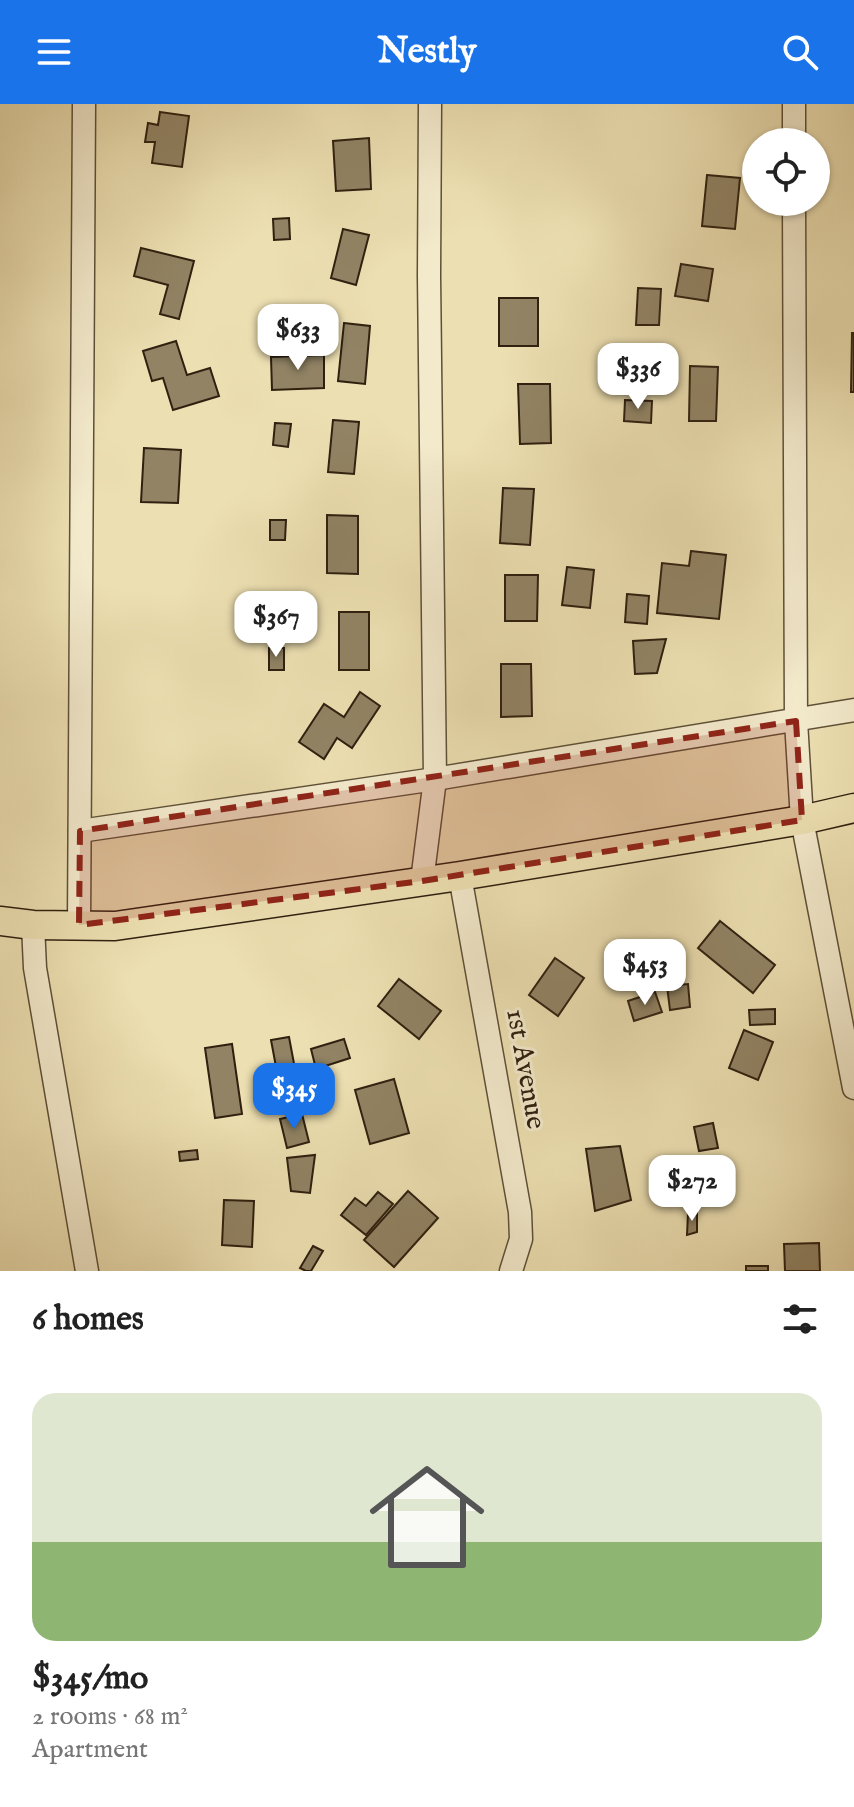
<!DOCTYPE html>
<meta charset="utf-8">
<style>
body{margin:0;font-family:"IM FELL English",serif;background:#f2f2f2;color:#222;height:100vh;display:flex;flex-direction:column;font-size:30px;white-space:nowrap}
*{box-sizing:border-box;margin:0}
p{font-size:26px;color:#767676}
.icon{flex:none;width:44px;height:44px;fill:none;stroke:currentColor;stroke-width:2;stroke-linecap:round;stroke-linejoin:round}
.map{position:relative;height:1167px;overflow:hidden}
.details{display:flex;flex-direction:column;background:#fff;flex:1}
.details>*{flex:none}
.tools{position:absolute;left:742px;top:24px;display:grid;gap:16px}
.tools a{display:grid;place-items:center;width:88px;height:88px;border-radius:50%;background:#fff;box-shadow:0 2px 6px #0004;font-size:40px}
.price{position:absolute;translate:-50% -68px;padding:0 18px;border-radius:16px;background:#fff;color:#222;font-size:26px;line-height:52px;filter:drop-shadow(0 2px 4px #0008)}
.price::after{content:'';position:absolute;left:50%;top:48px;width:24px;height:18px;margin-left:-12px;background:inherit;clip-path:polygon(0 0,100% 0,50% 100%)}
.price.current{background:#1a73e8;color:#fff}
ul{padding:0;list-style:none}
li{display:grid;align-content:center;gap:16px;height:424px;padding:0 32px}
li+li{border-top:2px solid #e0e0e0}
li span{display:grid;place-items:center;height:248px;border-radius:24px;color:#555}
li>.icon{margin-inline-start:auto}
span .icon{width:144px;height:144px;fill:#fffc;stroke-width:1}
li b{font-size:34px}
h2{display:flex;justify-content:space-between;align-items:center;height:96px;padding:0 32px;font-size:34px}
header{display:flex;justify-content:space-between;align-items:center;height:104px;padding:0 32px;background:#1a73e8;color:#fff;font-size:36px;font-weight:700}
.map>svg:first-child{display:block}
.building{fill:#918364;stroke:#2f2010;stroke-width:2}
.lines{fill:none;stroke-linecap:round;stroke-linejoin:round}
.minor-casing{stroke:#5e5038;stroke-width:25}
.major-casing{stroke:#2f2010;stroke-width:31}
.minor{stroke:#f3eacc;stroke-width:22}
.major{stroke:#ecdfb1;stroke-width:28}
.marked{fill:#8f2418;fill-opacity:0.2;stroke:#8f2418;stroke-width:6;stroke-dasharray:16 10;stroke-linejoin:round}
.labels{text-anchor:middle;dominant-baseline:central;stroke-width:6;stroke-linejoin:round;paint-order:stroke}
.street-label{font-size:28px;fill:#2f2010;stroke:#f3eacc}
</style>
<header><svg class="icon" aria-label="menu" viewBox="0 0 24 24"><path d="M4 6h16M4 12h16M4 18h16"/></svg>Nestly<svg class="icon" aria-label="search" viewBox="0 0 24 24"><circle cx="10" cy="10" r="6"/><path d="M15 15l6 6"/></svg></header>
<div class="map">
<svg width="854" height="1167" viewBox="0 0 854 1167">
<rect width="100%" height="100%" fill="#ecdfb1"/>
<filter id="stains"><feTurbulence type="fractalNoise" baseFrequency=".0025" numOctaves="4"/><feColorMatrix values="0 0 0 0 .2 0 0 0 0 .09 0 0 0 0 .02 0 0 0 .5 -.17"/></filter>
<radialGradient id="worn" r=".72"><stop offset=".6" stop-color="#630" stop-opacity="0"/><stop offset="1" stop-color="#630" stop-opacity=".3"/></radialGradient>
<!-- building -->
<g class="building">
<path d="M160,8L189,12L182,63L152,59L155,38H145L148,19L158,21Z"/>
<path d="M369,34L371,85L336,87L333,37Z"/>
<path d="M707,71L740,74L735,125L702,122Z"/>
<path d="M289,114L290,135L274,136L273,115Z"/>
<path d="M343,125L369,131L356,181L331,174Z"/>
<path d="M141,144L194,157L179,215L160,210L168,181L134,172Z"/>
<path d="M681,160L713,165L708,197L675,192Z"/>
<path d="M638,184L661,185L659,221H636Z"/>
<rect x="499" y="194" width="39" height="48"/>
<path d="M344,219L370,222L365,280L338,277Z"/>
<path d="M852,229H854V288H851Z"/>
<path d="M176,237L187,271L210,264L219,292L173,306L163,274L152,277L143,247Z"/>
<path d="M324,251V284L272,286L271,253Z"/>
<path d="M690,262L718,263L716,317H689Z"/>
<path d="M518,280H550L551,339L520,340Z"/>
<path d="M625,296L652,297L651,319L624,317Z"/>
<path d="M333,316L359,318L354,370L328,368Z"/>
<path d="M275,319L291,320L288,343L273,341Z"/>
<path d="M144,344L181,346L178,399L141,398Z"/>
<path d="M503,384L534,385L530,441L500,439Z"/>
<path d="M327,411L358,412V470L327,469Z"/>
<path d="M270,416H286L285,436H270Z"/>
<path d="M691,447L726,451L719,515L657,509L662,459L689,462Z"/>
<path d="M567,463L594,466L590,504L562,501Z"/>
<path d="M505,471H538L537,517H505Z"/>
<path d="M627,490L649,492L647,520L625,518Z"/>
<rect x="339" y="508" width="30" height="58"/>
<path d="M666,535L657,569L635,570L633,537Z"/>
<rect x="269" y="544" width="15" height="22"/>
<path d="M501,560H531L532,612L501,613Z"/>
<path d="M360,588L380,602L352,644L337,634L324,655L299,638L324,600L344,613Z"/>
<path d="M720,817L775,861L753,889L698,844Z"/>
<path d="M555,854L584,874L558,912L529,891Z"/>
<path d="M399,875L441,907L419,935L378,902Z"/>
<path d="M688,880L690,903L670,906L667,882Z"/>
<path d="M655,888L662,908L634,917L628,897Z"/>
<path d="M775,905V920L750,921L749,906Z"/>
<path d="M744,926L773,938L758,976L729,964Z"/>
<path d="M289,933L295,965L277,968L271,936Z"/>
<path d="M344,935L350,954L316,965L311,945Z"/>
<path d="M232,940L242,1010L215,1014L205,944Z"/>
<path d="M394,975L409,1029L370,1040L355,986Z"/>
<path d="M302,1010L309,1038L287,1044L280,1015Z"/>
<path d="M713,1019L718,1044L699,1047L694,1023Z"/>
<path d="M620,1042L631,1096L595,1107L586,1045Z"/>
<path d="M197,1046L198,1055L180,1057L179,1048Z"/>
<path d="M315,1051L310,1089L291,1087L287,1054Z"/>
<path d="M408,1087L438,1114L394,1163L364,1136Z"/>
<path d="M378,1088L393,1100L366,1131L341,1111L355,1094L366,1102Z"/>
<path d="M224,1096L254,1097L252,1143L222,1141Z"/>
<path d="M688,1109H697V1128L687,1131Z"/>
<path d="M819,1139L820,1167H785L784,1140Z"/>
<path d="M313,1142L323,1147L311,1167H306L300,1164Z"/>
<rect x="746" y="1162" width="22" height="5"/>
</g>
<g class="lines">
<!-- minor casing -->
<g class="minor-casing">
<g id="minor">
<path d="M794,0V38"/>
<path d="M794,98L796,617L802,716L854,984"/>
<path d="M80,727L435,675L854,606"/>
<path d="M460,772L520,1108L521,1135L511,1167"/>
<path d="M422,777L435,675L429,172L430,0"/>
<path d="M33,821L35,864L87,1167"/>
<path d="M79,821L84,0"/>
</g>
</g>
<!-- major casing -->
<g class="major-casing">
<path id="major" d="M0,817L33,821L115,822L460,772L802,716L854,704"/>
</g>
<!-- minor -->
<use href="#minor" class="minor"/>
<!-- major -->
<use href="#major" class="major"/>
</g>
<!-- marked area -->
<path class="marked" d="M796,617L802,716L422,777L79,821L80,727Z"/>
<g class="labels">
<!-- street labels -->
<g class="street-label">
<text transform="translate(525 965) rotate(80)">1st Avenue</text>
</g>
</g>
<rect width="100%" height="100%" filter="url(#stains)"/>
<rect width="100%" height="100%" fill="url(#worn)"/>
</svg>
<div class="tools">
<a><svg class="icon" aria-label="locate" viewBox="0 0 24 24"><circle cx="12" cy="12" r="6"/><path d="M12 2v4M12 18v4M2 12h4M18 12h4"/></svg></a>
</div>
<b class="price" style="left:298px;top:268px">$633</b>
<b class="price" style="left:638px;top:307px">$336</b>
<b class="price" style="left:276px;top:555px">$367</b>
<b class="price" style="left:645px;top:903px">$453</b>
<b class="price current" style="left:294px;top:1027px">$345</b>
<b class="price" style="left:692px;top:1119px">$272</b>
</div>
<section class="details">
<h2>6 homes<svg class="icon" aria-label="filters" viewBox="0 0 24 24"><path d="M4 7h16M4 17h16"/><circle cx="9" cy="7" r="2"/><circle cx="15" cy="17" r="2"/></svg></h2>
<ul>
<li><span style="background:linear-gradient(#dfe7d0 60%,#8fb573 0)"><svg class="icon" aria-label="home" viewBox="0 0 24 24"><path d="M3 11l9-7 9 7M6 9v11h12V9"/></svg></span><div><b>$345/mo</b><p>2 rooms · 68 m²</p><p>Apartment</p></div></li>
</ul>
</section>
